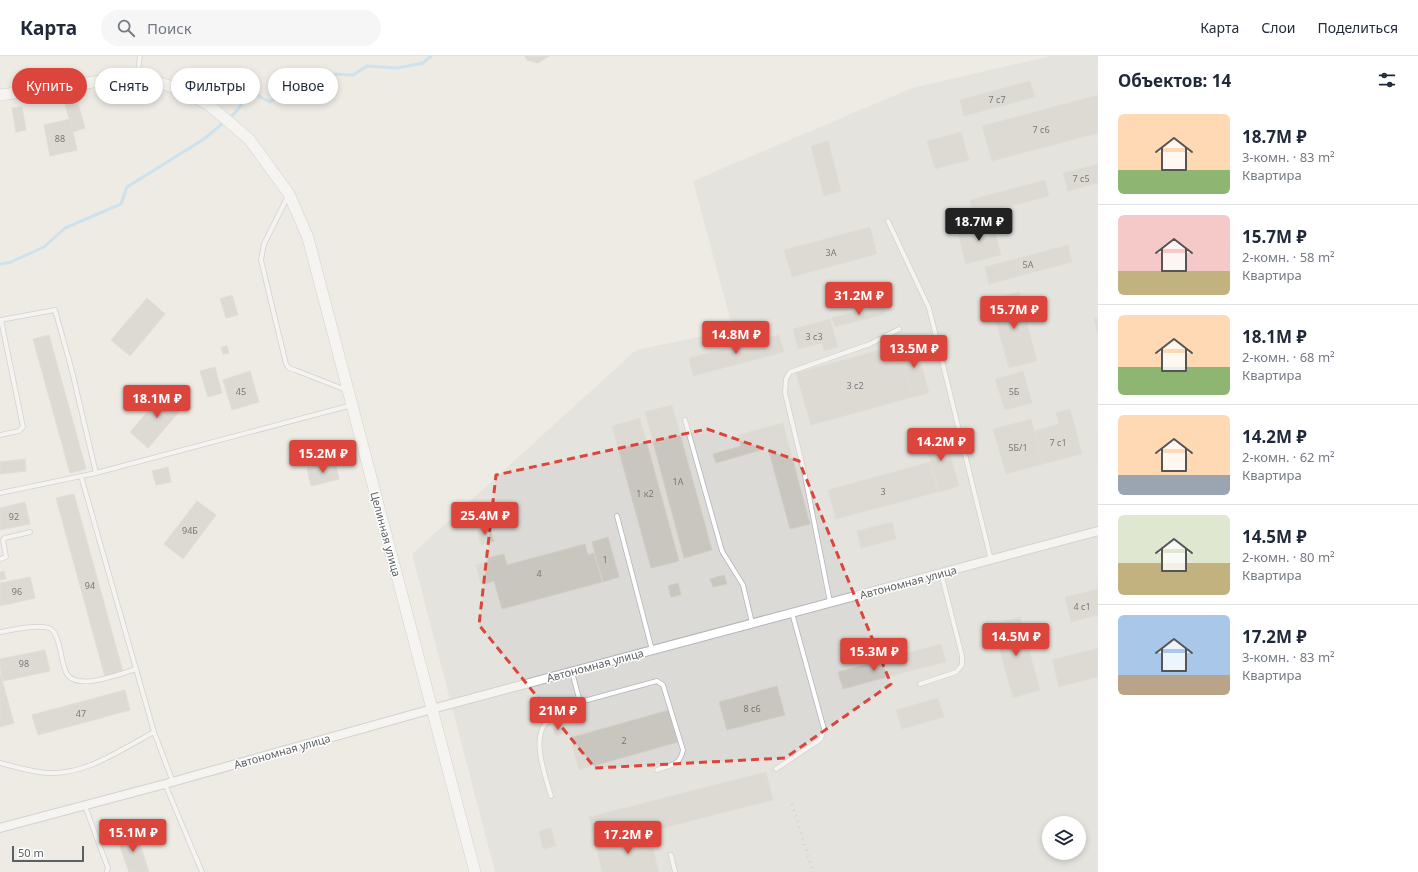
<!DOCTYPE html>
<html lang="ru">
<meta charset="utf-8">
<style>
body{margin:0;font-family:"Noto Sans",sans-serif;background:#f6f6f7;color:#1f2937;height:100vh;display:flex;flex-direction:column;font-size:15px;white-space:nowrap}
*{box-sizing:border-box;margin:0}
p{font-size:13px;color:#747a83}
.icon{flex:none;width:22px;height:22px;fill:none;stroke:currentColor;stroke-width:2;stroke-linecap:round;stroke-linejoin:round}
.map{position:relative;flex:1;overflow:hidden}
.panel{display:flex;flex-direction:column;background:#fff;width:320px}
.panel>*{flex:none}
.hud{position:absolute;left:12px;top:12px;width:380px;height:36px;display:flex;gap:8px}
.buttons{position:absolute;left:1042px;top:760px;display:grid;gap:8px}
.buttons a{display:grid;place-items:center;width:44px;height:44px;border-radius:50%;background:#fff;box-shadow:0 2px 6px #0003;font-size:20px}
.scale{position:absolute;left:12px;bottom:10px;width:72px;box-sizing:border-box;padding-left:4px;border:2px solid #5c5f63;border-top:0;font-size:11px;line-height:14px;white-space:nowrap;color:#5c5f63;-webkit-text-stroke:3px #fff;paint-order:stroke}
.price{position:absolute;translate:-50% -34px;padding:0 9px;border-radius:4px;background:#dc453b;color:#fff;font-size:13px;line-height:26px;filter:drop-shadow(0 1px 2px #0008)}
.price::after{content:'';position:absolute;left:50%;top:24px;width:12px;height:9px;margin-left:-6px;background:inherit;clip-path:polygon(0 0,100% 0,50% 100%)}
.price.active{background:#222;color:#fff}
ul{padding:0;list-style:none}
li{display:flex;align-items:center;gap:12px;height:100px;padding:0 20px}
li+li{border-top:1px solid #e0e1e3}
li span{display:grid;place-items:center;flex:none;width:112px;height:80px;border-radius:6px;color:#555}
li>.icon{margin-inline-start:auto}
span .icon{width:48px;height:48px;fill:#fffc;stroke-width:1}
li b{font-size:17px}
h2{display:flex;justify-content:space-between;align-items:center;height:48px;padding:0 20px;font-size:17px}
.pill{padding:0 14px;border-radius:18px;background:#fff;box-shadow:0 2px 6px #0003;font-size:14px;line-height:36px}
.pill.active{background:#dc453b;color:#fff}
header{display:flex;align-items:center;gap:24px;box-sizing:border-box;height:56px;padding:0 20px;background:#fff;border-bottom:1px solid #e0e1e3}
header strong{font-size:19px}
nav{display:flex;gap:22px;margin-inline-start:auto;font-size:14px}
.search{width:280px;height:36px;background:#f6f6f7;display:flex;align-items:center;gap:10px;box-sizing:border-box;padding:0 14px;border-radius:22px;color:#747a83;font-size:15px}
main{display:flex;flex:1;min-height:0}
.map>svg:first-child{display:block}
.industrial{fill:#dcdad6;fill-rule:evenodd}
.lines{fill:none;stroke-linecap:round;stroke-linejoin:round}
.stream{stroke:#a8d7f9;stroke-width:3}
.building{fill:#c9c6c0;stroke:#d1cdc2}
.lane-casing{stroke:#b1b4b8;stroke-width:5.5}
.street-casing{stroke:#b1b4b8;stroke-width:10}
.secondary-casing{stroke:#b0b3b8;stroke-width:12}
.lane{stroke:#fff;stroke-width:4}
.street{stroke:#fff;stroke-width:8}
.secondary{stroke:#fff;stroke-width:11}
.rail{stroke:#b2b3b3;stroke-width:3;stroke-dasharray:1 5;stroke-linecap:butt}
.marked{fill:none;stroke:#dc453b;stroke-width:3;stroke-dasharray:8 5;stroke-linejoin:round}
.labels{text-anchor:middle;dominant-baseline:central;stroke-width:3;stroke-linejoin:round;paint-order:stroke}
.number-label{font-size:9px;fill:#77797a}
.street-label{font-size:11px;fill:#5c5f63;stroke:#fff}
</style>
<header>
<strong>Карта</strong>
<div class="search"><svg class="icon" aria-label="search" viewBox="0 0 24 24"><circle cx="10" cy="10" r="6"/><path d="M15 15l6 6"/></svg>Поиск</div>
<nav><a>Карта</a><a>Слои</a><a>Поделиться</a></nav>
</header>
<main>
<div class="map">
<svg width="1098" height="816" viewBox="0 0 1098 816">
<rect width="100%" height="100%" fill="#edebe4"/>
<!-- industrial -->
<path class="industrial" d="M1051,0H1098V816H495L412,498L636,294L733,274L693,125L912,32ZM1049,767H1079V797H1049Z"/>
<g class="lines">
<!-- stream -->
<path class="stream" d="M0,208L11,206L44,191L65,172L121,148L127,131L204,83L235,57L251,36L270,46L287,35L312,26L322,14L332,18L353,19L367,10L397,12L423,7L431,0"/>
</g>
<!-- building -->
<g class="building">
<path d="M525,0H549L538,7L527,4Z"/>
<path d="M1030,25L1035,41L964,60L960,44Z"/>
<path d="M1098,39V77L992,105L982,70Z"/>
<path d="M77,44L85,72L73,76L65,48Z"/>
<path d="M22,51L26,74L16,76L12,52Z"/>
<path d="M70,63L77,94L50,100L44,69Z"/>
<path d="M961,76L969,104L935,113L927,85Z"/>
<path d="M828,85L841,135L824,140L811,90Z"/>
<path d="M1098,108V127L1068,135L1063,117Z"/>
<path d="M1045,124L1049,140L974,160L970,144Z"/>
<path d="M992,165L1001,199L966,208L957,174Z"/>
<path d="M870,171L877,198L792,221L784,194Z"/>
<path d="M1068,189L1072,206L989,228L985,211Z"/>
<path d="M1019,236L1037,305L1009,312L990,244Z"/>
<path d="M232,239L238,259L226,262L220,243Z"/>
<path d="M147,242L165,258L130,300L111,284Z"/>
<path d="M883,248L885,258L835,271L832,262Z"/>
<path d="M1098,262V279L1094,263Z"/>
<path d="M830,263L838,291L824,295L822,287L798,293L793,273Z"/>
<path d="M49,279L86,413L70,417L33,283Z"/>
<path d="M779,279L784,296L693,320L689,302Z"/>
<path d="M915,285L929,337L913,341L899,289Z"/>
<path d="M899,289L913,341L811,369L796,317Z"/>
<path d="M227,290L229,297L223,298L221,291Z"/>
<path d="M215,311L222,337L208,341L200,315Z"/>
<path d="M250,315L259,346L232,354L223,324Z"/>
<path d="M1023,315L1032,347L1005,354L995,323Z"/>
<path d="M166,335L184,350L148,392L130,376Z"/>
<path d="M672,349L712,494L684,502L645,356Z"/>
<path d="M1070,353L1082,398L1043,408L1034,375L1059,368L1056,357Z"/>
<path d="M640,362L679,505L651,512L612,370Z"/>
<path d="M1031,363L1043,408L1006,418L993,373Z"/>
<path d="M783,367L810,468L790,473L768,392L716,407L713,398L741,390L738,379Z"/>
<path d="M944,377L959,430L939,436L924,382Z"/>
<path d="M333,395L335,406L322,409L320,398Z"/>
<path d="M25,403L26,415L0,418V406Z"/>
<path d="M335,406L339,423L311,430L307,412Z"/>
<path d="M930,406L938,436L836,463L828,434Z"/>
<path d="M168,411L171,426L156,429L152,415Z"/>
<path d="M74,438L123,616L105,621L56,442Z"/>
<path d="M197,445L216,459L183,503L164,488Z"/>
<path d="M25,446L30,468L0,474V452Z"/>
<path d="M892,466L896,483L861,492L857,475Z"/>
<path d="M490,472L494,485L481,489L477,475Z"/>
<path d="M608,481L619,521L603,526L592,486Z"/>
<path d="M585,488L588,499L594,497L602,526L502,553L494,525L481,529L476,509L489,505L488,502L504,498L507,509Z"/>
<path d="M4,515L6,523L0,524V516Z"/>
<path d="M724,519L727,528L713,531L710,523Z"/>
<path d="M30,521L35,542L0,550V527Z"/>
<path d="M678,527L681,539L671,541L668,530Z"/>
<path d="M1098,533V559L1071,566L1065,541Z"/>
<path d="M1020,561L1040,634L1013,642L993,568Z"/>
<path d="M941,588L946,606L909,615L904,598Z"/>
<path d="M1098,592V621L1059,631L1052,604Z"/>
<path d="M45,594L50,615L3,625L0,611V603Z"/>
<path d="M904,598L909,615L843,633L838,616Z"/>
<path d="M0,617L14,667L0,671Z"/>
<path d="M777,630L785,659L727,674L719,646Z"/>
<path d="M125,634L130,654L38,679L32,659Z"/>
<path d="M938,642L944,661L902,673L896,654Z"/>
<path d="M669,654L678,686L579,714L570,682Z"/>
<path d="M561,670L564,677L556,680L553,673Z"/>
<path d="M766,716L773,744L596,789L589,761Z"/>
<path d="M551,772L556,790L543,793L539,775Z"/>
<path d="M136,776L149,816H129L117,782Z"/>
<path d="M649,776L659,816H602L596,790Z"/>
</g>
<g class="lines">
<!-- lane casing -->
<g class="lane-casing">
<g id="lane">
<path d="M137,22L140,0"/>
<path d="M288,140L264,188L261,204L286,308L289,312L295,314L346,334"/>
<path d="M888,165L929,252L991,504"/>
<path d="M0,264L55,254L71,311L96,417"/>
<path d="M685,364L722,495L743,529L752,567"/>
<path d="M0,379L19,375L23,371L1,264"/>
<path d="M81,420L154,676L173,726"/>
<path d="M0,437L96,417L352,349"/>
<path d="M617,460L652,594"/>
<path d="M0,503L6,501L3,484L5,482L30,476"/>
<path d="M830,546L805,420L785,337L786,323L790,316L870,288L899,273"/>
<path d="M0,576C12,574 41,567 51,573C56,576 57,583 59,589C61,596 63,612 67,618C77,635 121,618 136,613"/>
<path d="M920,628L956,616L962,609V600L941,517"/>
<path d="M580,646L657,625L663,629L683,694C680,710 670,709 657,714"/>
<path d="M0,707C16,711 32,716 48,717C86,719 122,693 154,676"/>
<path d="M776,713L821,683L824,673L792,557"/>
<path d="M165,728L202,816"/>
<path d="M551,740C546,722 531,683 546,667L580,646L572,616"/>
<path d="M85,750L108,812L107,816"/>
<path d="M671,799L675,816"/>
</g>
</g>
<!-- street casing -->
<g class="street-casing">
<path id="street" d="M0,772L165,728L432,653L1098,475"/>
</g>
<!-- secondary casing -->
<g class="secondary-casing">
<path id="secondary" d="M0,39L115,23H137L160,27L179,33L209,49L249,83L289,138L308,182L475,816"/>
</g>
<!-- lane -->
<use href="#lane" class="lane"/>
<!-- street -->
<use href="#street" class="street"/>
<!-- secondary -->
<use href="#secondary" class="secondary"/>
<!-- rail -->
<path class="rail" d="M792,748L813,816"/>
</g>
<!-- marked area -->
<path d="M0 0H1098V816H0ZM707,373L799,405L891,628L785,702L595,712L479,569L496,419Z" fill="#edebe4" fill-opacity=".55" fill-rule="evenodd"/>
<path class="marked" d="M707,373L799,405L891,628L785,702L595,712L479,569L496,419Z"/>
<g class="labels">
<!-- number labels -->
<g class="number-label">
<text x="997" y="43">7 с7</text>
<text x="1041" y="73">7 с6</text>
<text x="60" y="82">88</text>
<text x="1081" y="122">7 с5</text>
<text x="831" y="196">3А</text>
<text x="1028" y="208">5А</text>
<text x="814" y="280">3 с3</text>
<text x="855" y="329">3 с2</text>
<text x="241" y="335">45</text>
<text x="1014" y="335">5Б</text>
<text x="1058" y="386">7 с1</text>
<text x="1018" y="391">5Б/1</text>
<text x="678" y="425">1А</text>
<text x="883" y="435">3</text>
<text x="645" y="437">1 к2</text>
<text x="14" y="460">92</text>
<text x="190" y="474">94Б</text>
<text x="605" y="503">1</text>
<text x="539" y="517">4</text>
<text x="90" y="529">94</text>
<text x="17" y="535">96</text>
<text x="1082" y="550">4 с1</text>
<text x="24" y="607">98</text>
<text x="752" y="652">8 с6</text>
<text x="81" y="657">47</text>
<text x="624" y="684">2</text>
</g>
<!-- street labels -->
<g class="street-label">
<text transform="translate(386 478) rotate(75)">Целинная улица</text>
<text transform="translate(908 526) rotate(-15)">Автономная улица</text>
<text transform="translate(595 609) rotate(-15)">Автономная улица</text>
<text transform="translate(282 695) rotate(-16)">Автономная улица</text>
</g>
</g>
</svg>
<div class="buttons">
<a><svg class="icon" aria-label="layers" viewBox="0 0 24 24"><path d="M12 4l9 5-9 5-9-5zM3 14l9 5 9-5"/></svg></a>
</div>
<div class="scale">50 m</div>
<b class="price active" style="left:979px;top:186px">18.7M ₽</b>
<b class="price" style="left:859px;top:260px">31.2M ₽</b>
<b class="price" style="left:1014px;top:274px">15.7M ₽</b>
<b class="price" style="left:736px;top:299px">14.8M ₽</b>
<b class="price" style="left:914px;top:313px">13.5M ₽</b>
<b class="price" style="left:157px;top:363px">18.1M ₽</b>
<b class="price" style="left:941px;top:406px">14.2M ₽</b>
<b class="price" style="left:323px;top:418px">15.2M ₽</b>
<b class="price" style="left:485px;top:480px">25.4M ₽</b>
<b class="price" style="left:1016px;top:601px">14.5M ₽</b>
<b class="price" style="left:874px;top:616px">15.3M ₽</b>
<b class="price" style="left:558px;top:675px">21M ₽</b>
<b class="price" style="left:133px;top:797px">15.1M ₽</b>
<b class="price" style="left:628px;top:799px">17.2M ₽</b>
<div class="hud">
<a class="pill active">Купить</a>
<a class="pill">Снять</a>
<a class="pill">Фильтры</a>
<a class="pill">Новое</a>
</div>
</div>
<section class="panel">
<h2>Объектов: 14<svg class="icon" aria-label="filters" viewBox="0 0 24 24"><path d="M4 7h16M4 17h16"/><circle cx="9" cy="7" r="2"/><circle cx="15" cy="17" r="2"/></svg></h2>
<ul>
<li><span style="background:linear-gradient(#ffd9b3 70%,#8fb573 0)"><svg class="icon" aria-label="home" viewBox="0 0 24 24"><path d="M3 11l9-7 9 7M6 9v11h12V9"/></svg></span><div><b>18.7M ₽</b><p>3-комн. · 83 m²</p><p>Квартира</p></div></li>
<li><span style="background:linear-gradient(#f6c9c9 70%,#c2b280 0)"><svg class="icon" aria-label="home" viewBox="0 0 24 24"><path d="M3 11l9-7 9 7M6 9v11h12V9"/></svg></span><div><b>15.7M ₽</b><p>2-комн. · 58 m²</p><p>Квартира</p></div></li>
<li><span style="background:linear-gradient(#ffd9b3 65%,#8fb573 0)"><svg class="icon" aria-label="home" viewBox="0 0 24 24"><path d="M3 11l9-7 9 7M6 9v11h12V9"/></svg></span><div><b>18.1M ₽</b><p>2-комн. · 68 m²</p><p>Квартира</p></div></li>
<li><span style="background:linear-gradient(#ffd9b3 75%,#9aa5b1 0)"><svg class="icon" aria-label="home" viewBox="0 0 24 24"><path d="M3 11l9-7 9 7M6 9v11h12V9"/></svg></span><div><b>14.2M ₽</b><p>2-комн. · 62 m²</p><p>Квартира</p></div></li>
<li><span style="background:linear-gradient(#dfe7d0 60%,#c2b280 0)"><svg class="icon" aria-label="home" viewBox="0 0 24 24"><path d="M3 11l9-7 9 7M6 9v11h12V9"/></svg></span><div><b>14.5M ₽</b><p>2-комн. · 80 m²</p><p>Квартира</p></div></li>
<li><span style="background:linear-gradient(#a9c7e8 75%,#b9a48a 0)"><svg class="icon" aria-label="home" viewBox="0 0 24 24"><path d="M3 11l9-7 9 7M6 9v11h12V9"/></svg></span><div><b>17.2M ₽</b><p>3-комн. · 83 m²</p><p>Квартира</p></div></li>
</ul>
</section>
</main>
